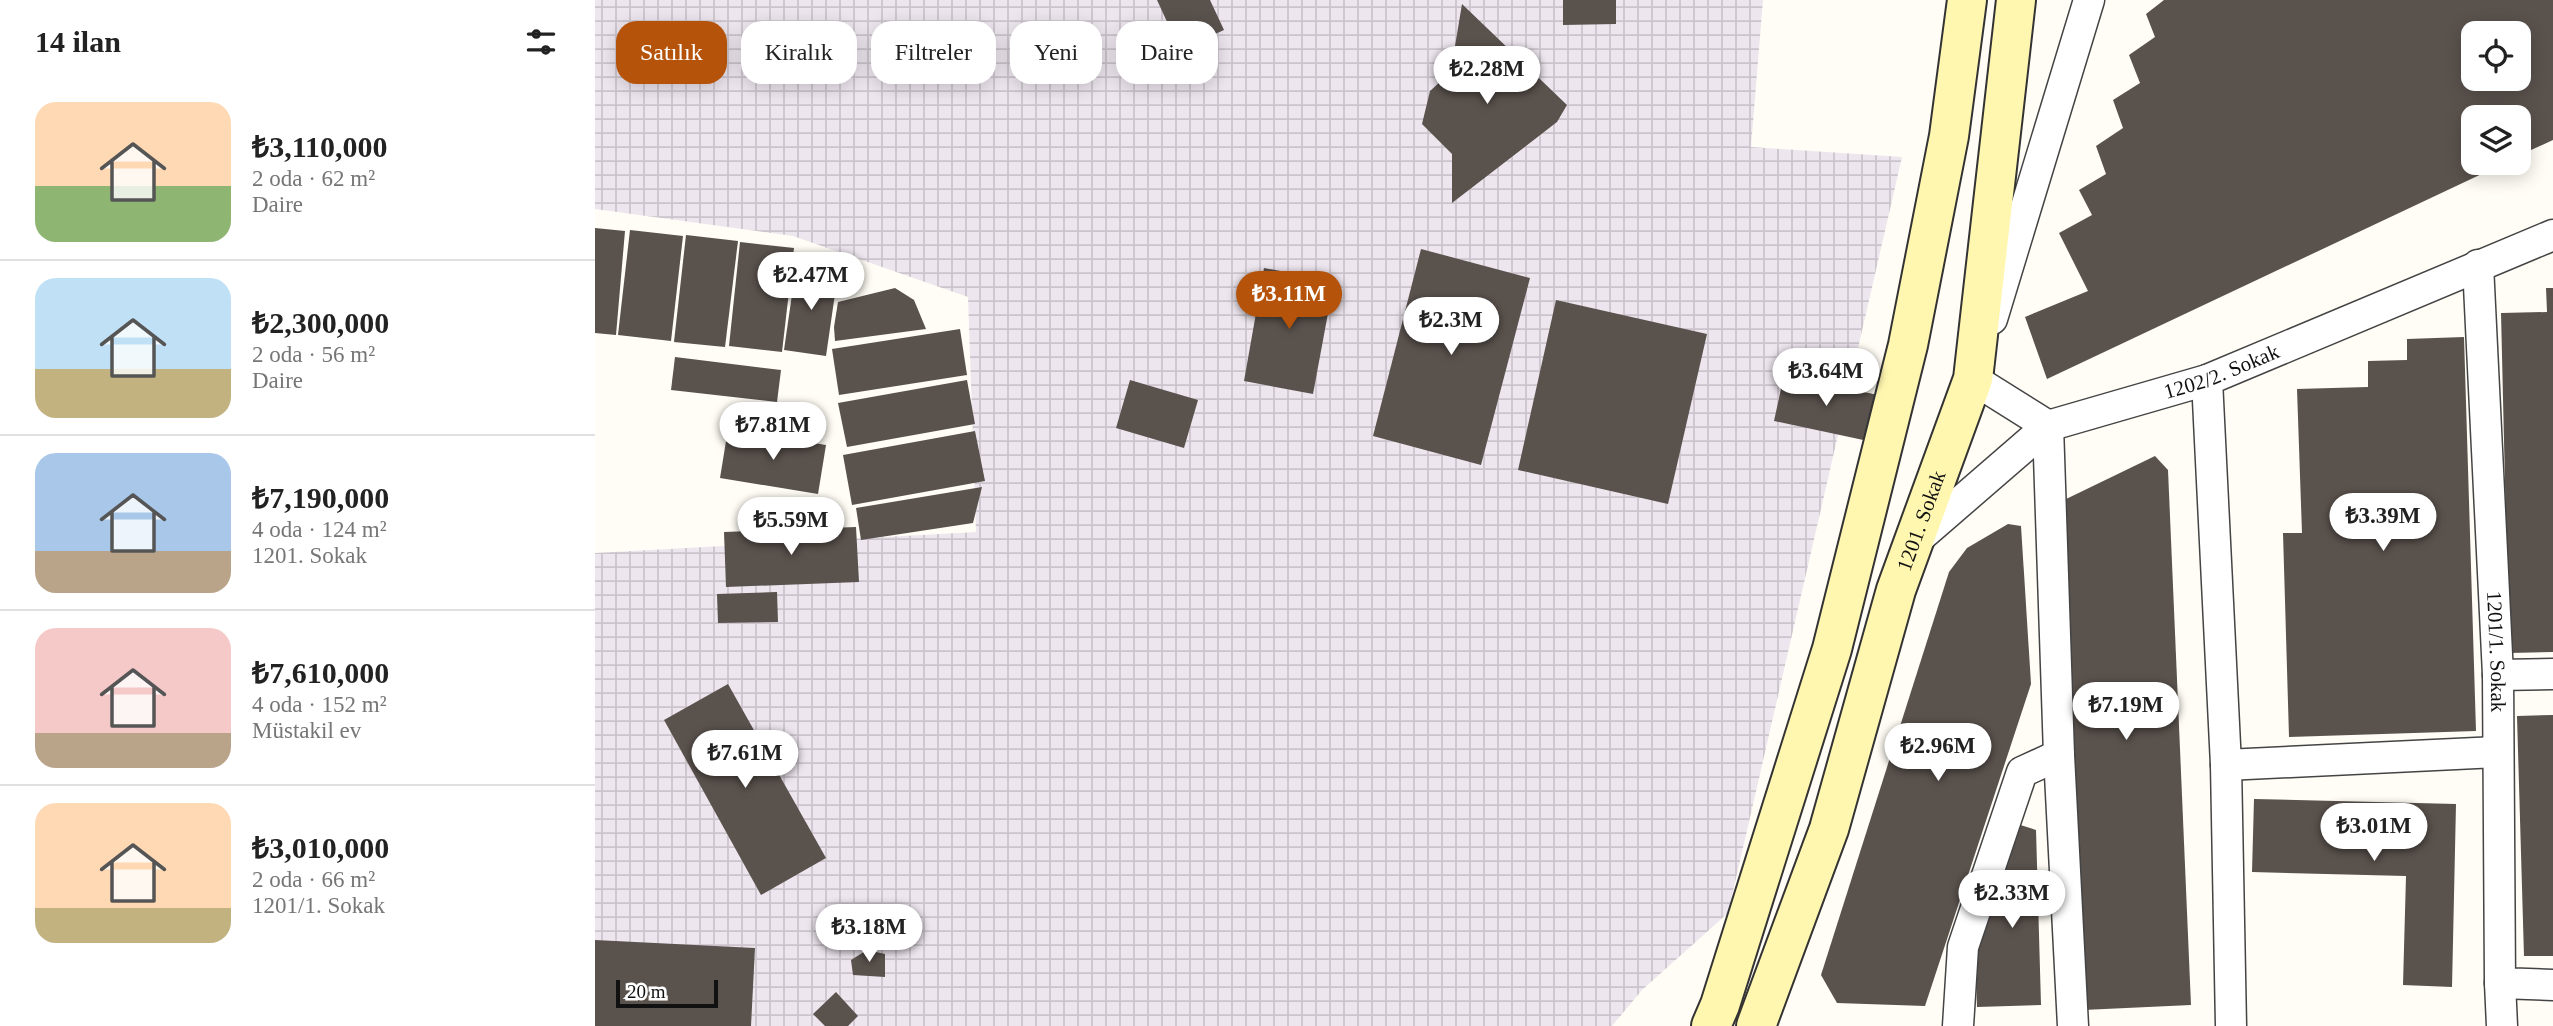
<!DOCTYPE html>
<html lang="tr">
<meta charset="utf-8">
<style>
body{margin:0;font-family:"Times New Roman",serif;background:#f2f2f2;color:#222;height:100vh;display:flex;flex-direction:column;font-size:26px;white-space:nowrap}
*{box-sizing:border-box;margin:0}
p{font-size:23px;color:#767676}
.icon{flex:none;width:38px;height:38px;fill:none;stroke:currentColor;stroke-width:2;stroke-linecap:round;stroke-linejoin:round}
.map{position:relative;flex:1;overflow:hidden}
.panel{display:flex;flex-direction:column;background:#fff;width:595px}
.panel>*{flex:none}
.top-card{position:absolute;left:21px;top:21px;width:665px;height:63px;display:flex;gap:14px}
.fabs{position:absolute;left:1866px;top:21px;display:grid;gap:14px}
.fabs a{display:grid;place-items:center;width:70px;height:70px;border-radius:14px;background:#fff;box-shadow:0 4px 18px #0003;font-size:35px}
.scale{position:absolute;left:21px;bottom:18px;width:102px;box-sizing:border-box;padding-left:7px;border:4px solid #111;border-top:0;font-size:19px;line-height:24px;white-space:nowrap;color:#111;-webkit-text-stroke:5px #fff;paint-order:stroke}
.price{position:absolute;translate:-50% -60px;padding:0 16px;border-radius:24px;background:#fff;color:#222;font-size:23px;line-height:46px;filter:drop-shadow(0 2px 4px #0008)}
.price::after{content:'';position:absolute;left:50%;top:42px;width:21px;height:16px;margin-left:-10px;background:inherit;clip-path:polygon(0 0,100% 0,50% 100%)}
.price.current{background:#b45309;color:#fff}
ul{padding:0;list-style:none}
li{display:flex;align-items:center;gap:21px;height:175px;padding:0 35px}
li+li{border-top:2px solid #e0e0e0}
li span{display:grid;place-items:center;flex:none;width:196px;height:140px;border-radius:21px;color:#555}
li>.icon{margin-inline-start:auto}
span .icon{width:84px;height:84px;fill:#fffc;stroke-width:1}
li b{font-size:30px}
h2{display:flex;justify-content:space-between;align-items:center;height:84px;padding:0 35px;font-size:30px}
.chip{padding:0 24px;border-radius:21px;background:#fff;box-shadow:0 4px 18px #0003;font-size:24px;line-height:63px}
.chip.current{background:#b45309;color:#fff}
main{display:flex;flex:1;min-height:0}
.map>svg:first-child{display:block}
.industrial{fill:url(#industrial-grid)}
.building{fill:#5a524d;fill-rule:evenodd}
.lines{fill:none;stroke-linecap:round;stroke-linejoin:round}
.minor-casing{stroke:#444;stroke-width:33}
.secondary-casing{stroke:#333;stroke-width:42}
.minor{stroke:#fff;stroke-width:30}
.secondary{stroke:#fff6b0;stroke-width:38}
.labels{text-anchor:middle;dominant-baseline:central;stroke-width:7;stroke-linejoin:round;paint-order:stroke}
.street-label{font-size:21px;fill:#111;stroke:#fff}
</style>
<main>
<section class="panel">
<h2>14 ilan<svg class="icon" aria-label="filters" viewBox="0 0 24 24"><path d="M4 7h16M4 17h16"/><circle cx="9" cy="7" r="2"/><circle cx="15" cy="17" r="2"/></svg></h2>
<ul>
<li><span style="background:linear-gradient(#ffd9b3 60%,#8fb573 0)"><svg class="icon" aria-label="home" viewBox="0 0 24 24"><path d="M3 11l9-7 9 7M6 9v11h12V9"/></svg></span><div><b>₺3,110,000</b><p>2 oda · 62 m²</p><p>Daire</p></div></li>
<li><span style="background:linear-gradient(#bfe0f5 65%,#c2b280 0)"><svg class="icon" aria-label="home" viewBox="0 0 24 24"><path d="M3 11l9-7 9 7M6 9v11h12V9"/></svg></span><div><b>₺2,300,000</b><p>2 oda · 56 m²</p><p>Daire</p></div></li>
<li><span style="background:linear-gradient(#a9c7e8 70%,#b9a48a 0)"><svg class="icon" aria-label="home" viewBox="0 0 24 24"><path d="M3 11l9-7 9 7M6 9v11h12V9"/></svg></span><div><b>₺7,190,000</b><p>4 oda · 124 m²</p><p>1201. Sokak</p></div></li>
<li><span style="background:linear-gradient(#f6c9c9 75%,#b9a48a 0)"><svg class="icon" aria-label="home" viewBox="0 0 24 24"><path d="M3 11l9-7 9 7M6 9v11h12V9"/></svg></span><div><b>₺7,610,000</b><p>4 oda · 152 m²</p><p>Müstakil ev</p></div></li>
<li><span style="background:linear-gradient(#ffd9b3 75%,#c2b280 0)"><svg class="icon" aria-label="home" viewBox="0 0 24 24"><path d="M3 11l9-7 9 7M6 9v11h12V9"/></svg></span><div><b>₺3,010,000</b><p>2 oda · 66 m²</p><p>1201/1. Sokak</p></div></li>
</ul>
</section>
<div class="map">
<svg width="1958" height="1026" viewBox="0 0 1958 1026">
<defs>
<pattern id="industrial-grid" width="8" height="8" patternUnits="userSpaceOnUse" patternTransform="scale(1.75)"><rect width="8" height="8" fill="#eee6ef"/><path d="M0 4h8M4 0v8" fill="none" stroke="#cbc4cc"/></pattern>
</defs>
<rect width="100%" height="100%" fill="#fffdf5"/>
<!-- industrial -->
<path class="industrial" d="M0,0H1168L1156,147L1307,157L1133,913L1047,990L1017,1026H0V553L381,532L373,297L198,236L0,209Z"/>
<!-- building -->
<g class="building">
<path d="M562,0H615L629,30L585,50Z"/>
<path d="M968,0H1021V24L968,25Z"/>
<path d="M1569,0H1958V140L1923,156V117H1878V163H1910L1452,379L1430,317L1493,291L1464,233L1497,215L1484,190L1511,174L1501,146L1528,128L1518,100L1545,83L1534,55L1560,37L1551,14ZM1878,33H1923V79H1878Z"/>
<path d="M867,4L972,105L962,122L857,203V154L827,124L835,91L868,61L859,52Z"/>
<path d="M0,228L30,231L21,335L0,333Z"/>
<path d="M35,230L88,236L76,341L23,335Z"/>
<path d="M91,235L143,241L130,347L79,342Z"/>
<path d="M145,242L199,248L187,352L134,346Z"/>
<path d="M826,249L935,278L886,465L778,436Z"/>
<path d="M201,267L243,273L231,356L189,350Z"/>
<path d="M669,268L739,281L718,394L649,381Z"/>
<path d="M300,288L319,300L331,329L240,341L239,327L243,302Z"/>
<path d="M1951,288H1958V652L1914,653L1906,313L1952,312Z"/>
<path d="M961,300L1112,334L1073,504L923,470Z"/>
<path d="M365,329L372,375L244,395L237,349Z"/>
<path d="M1869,337L1881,731L1694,737L1688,533H1707L1702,389L1773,387V361L1812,360V339Z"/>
<path d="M80,357L186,370L182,402L76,390Z"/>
<path d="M1189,375L1283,395L1273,441L1179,421Z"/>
<path d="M372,380L380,424L252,447L243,403Z"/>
<path d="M535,380L603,400L589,448L521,428Z"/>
<path d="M133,429L231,445L223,494L125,478Z"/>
<path d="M380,431L390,481L257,505L248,455Z"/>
<path d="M1560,456L1573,470L1596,1005L1488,1010L1467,501Z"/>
<path d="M387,487L378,523L266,540L261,508Z"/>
<path d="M1413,524L1426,526L1436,684L1330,1006L1242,1003L1226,975L1354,572L1372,548Z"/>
<path d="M261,527L264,582L131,587L129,532Z"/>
<path d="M182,592L183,622L123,623L122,594Z"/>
<path d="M133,684L231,858L166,895L69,720Z"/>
<path d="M1958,715V956H1929L1922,716Z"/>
<path d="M1659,799L1861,804L1857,987L1808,985L1811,876L1657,872Z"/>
<path d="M1419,823L1441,830L1446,1005L1382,1007L1380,947Z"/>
<path d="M259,906L274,931L248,947L232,922Z"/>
<path d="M0,940L160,948L156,1026H0Z"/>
<path d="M272,950L290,954V977L258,975L256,960Z"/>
<path d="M241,992L263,1016L253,1026H230L218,1014Z"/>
</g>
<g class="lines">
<!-- minor casing -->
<g class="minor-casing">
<g id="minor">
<path id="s1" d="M1883,265L1903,675L1905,983L1958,985"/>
<path d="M1397,319L1494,0"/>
<path d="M1384,360L1378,379L1453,426"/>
<path d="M1612,380L1631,765L1902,752"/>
<path d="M1453,426L1464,755L1478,1026"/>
<path id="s2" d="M1319,542L1453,426L1612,380L1958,235"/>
<path d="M1903,675L1958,674"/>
<path d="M1631,765L1636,1026"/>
<path d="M1905,983L1907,1026"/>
<path d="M1363,1026L1368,947L1427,772L1464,755"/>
</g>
</g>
<!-- secondary casing -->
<g class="secondary-casing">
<g id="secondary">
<path d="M1116,1026L1125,1005L1237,649L1313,345L1354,136L1372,0"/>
<path id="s3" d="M1161,1026L1234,829L1301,590L1378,379L1421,0"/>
</g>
</g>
<!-- minor -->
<use href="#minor" class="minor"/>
<!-- secondary -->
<use href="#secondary" class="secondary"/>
</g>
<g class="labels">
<!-- street labels -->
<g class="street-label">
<text stroke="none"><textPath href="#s2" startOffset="359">1202/2. Sokak</textPath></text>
<text stroke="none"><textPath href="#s3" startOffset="532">1201. Sokak</textPath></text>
<text stroke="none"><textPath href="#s1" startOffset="387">1201/1. Sokak</textPath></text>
</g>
</g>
</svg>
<div class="fabs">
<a><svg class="icon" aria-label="locate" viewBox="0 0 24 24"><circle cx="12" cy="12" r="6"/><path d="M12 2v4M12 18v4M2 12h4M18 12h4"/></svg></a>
<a><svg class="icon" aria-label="layers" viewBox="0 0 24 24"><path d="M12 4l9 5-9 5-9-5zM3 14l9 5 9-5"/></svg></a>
</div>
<div class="scale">20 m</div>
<b class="price" style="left:892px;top:106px">₺2.28M</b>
<b class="price" style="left:216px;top:312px">₺2.47M</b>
<b class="price current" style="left:694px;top:331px">₺3.11M</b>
<b class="price" style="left:856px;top:357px">₺2.3M</b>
<b class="price" style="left:1231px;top:408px">₺3.64M</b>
<b class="price" style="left:178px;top:462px">₺7.81M</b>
<b class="price" style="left:1788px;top:553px">₺3.39M</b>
<b class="price" style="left:196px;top:557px">₺5.59M</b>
<b class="price" style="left:1531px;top:742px">₺7.19M</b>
<b class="price" style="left:1343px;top:783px">₺2.96M</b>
<b class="price" style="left:150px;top:790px">₺7.61M</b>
<b class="price" style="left:1779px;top:863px">₺3.01M</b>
<b class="price" style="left:1417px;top:930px">₺2.33M</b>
<b class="price" style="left:274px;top:964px">₺3.18M</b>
<div class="top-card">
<a class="chip current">Satılık</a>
<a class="chip">Kiralık</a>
<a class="chip">Filtreler</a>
<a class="chip">Yeni</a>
<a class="chip">Daire</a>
</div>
</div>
</main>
